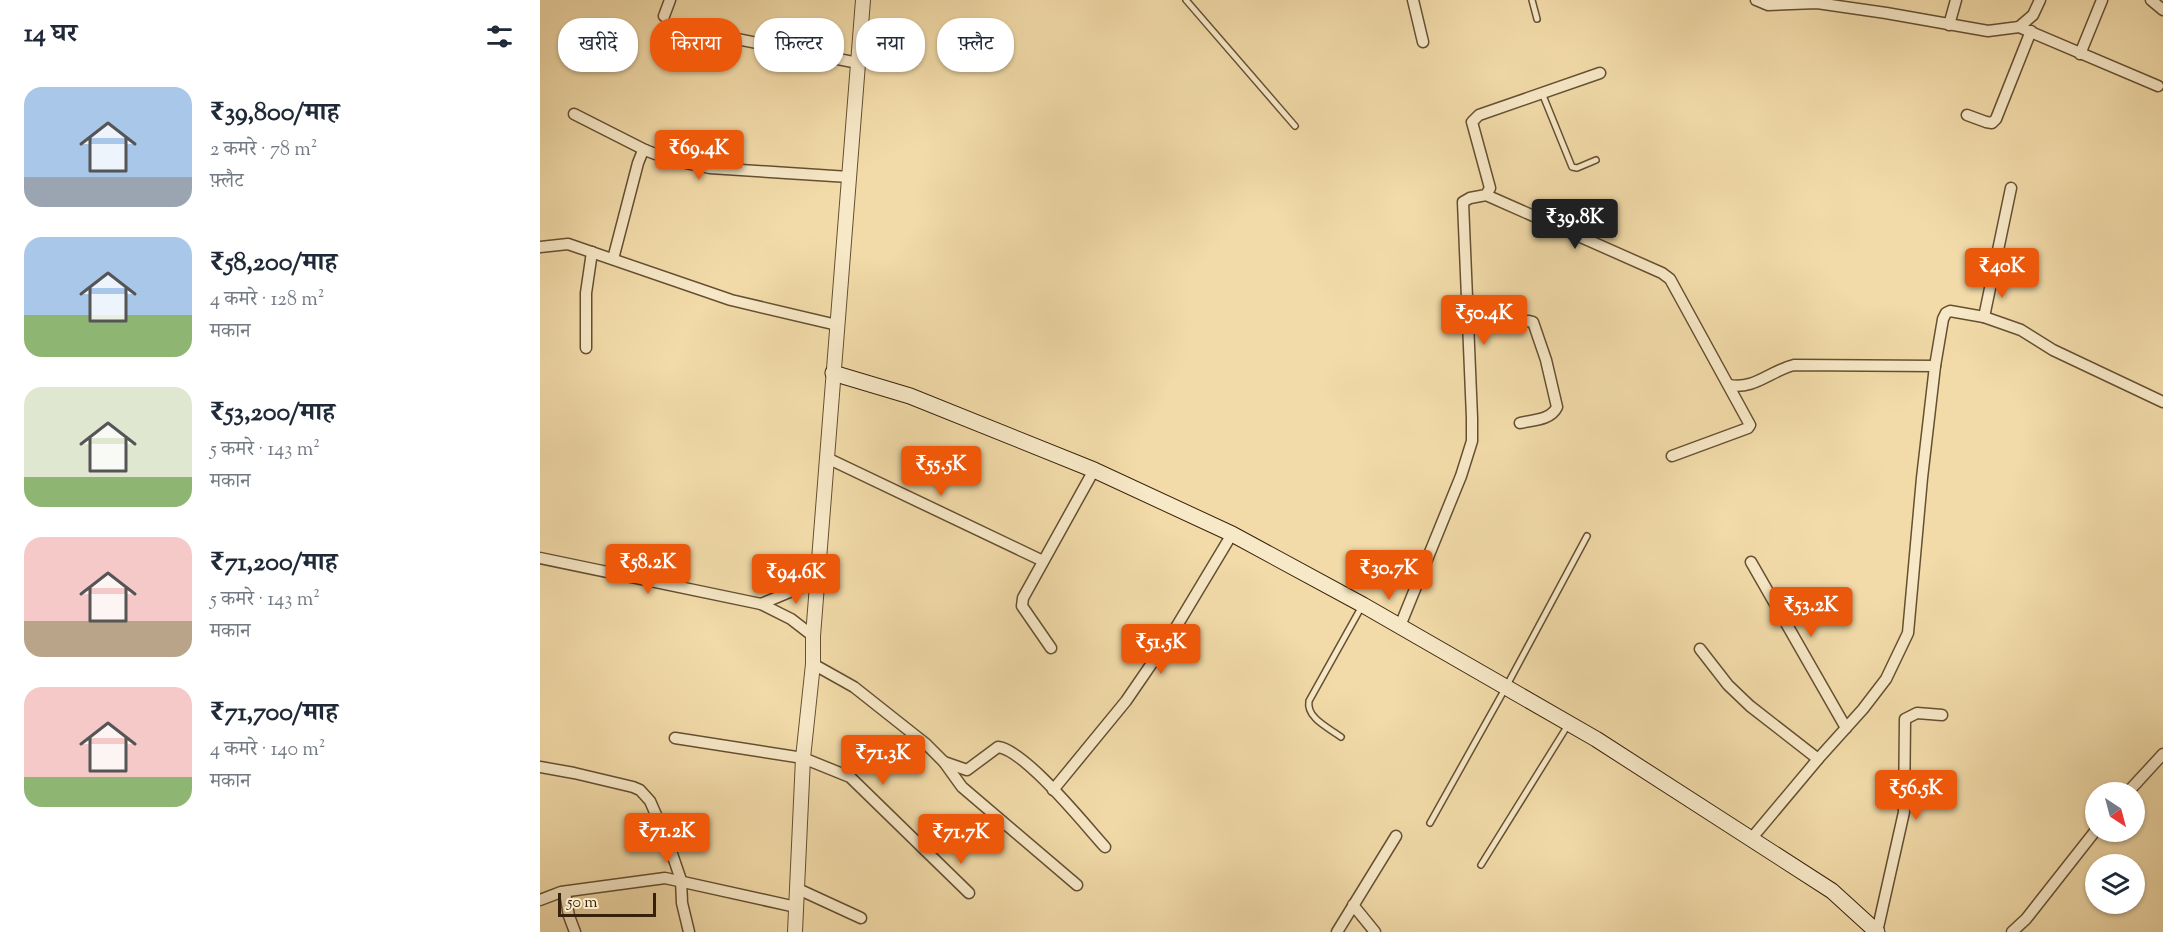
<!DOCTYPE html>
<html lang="hi">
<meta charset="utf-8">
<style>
body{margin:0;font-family:"Sorts Mill Goudy","Noto Serif Devanagari",serif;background:#f6f6f7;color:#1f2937;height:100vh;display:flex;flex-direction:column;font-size:22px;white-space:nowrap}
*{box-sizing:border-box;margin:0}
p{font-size:20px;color:#747a83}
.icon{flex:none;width:33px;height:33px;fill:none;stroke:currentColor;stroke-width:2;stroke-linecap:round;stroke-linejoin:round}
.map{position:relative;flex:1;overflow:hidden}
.drawer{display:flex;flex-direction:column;background:#fff;width:540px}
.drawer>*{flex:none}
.guide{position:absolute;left:18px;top:18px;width:570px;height:54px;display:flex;gap:12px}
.needle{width:39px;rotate:144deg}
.buttons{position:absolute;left:1545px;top:782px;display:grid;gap:12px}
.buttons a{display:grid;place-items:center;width:60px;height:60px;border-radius:50%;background:#fff;box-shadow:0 2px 4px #0004;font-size:30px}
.scale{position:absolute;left:18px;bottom:15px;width:98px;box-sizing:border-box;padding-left:6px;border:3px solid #36220a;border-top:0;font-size:16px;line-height:21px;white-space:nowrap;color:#36220a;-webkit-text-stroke:4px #f7e8c7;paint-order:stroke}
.price{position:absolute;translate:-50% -51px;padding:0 14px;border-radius:6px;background:#ea580c;color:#fff;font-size:20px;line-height:39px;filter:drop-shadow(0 2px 3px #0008)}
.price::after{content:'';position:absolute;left:50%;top:36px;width:18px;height:14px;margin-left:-9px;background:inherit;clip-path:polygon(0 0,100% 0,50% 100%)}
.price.current{background:#222;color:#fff}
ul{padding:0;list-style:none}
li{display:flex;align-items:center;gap:18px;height:150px;padding:0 24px}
li span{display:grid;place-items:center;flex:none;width:168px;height:120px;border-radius:18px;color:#555}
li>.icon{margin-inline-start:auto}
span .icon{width:72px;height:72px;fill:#fffc;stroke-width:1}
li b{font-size:26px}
h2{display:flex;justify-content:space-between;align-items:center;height:72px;padding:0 24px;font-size:26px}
.chip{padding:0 21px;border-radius:24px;background:#fff;box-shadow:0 2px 4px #0004;font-size:21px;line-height:54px}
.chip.current{background:#ea580c;color:#fff}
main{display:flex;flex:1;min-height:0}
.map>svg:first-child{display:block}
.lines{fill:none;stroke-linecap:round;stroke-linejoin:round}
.service-casing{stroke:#655032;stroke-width:8}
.minor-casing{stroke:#655032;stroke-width:13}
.tertiary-casing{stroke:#655032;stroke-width:16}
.secondary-casing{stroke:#36220a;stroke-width:17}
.service{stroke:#f7e8c7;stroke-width:5}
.minor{stroke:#f7e8c7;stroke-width:10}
.tertiary{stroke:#f7e8c7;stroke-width:14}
.secondary{stroke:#f7e8c7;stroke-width:15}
</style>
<main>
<section class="drawer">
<h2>14 घर<svg class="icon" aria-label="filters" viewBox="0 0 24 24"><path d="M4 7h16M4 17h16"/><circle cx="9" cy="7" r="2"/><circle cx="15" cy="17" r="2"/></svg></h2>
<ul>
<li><span style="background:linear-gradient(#a9c7e8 75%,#9aa5b1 0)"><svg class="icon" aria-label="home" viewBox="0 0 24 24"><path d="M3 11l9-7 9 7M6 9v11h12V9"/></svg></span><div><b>₹39,800/माह</b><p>2 कमरे · 78 m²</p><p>फ़्लैट</p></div></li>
<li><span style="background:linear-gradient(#a9c7e8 65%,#8fb573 0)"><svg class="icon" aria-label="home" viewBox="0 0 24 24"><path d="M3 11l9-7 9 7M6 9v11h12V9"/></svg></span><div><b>₹58,200/माह</b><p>4 कमरे · 128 m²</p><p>मकान</p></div></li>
<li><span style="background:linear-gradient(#dfe7d0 75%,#8fb573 0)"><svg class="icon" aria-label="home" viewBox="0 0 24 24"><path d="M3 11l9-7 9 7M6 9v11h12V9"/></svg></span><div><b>₹53,200/माह</b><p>5 कमरे · 143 m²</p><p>मकान</p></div></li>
<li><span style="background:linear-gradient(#f6c9c9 70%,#b9a48a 0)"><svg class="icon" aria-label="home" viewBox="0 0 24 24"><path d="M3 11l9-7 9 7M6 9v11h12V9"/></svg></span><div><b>₹71,200/माह</b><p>5 कमरे · 143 m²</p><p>मकान</p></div></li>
<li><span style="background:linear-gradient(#f6c9c9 75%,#8fb573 0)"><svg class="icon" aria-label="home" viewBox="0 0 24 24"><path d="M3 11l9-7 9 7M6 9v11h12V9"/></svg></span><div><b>₹71,700/माह</b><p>4 कमरे · 140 m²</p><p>मकान</p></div></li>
</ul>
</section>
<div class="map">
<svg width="1623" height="932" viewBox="0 0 1623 932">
<rect width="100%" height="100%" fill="#f2dba9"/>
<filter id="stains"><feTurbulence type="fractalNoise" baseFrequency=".00333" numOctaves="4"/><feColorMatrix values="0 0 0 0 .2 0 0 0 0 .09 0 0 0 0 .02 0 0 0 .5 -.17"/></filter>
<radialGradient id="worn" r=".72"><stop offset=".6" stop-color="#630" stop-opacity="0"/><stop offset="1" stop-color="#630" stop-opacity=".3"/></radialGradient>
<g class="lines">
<!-- service casing -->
<g class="service-casing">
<g id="service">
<path d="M646,0L755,126"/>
<path d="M992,0L997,19"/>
<path d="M1002,93L1032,167L1037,168L1056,160"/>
<path d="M801,737C789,728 766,718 769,701L822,606"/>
<path d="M890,823L966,687L1047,536"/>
<path d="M941,865L1028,725"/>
</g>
</g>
<!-- minor casing -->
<g class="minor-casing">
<g id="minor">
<path d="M873,0L883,42"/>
<path d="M1216,0L1228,5L1277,3L1346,13L1448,31L1479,27L1493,15L1500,0"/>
<path d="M1611,0L1623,10"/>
<path d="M124,16L130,0"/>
<path d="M1409,25L1416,0"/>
<path d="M1479,27L1618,86"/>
<path d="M187,37L318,63"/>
<path d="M1540,54L1562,0"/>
<path d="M34,114L105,150"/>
<path d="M1427,115L1446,122L1452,123L1456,119L1491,31"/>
<path d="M946,195L1122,273L1130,279L1210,425L1208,428L1132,456"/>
<path d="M0,247L28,244L191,300L297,325"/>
<path d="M73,259L98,163L102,153L105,150L131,160L170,168L309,177"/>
<path d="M1444,317L1481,330L1513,350L1623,402"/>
<path d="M929,326L989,321L993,322L1006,360L1017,407C1011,420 993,420 980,423"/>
<path d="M46,348V293L52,252"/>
<path d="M1395,366L1403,319L1406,313L1410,311L1444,317L1471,188"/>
<path d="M1189,385C1214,390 1230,371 1254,365L1395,366L1382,478L1368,633L1346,679L1323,709L1278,759L1211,839"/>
<path d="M287,458L503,561"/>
<path d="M0,558L221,604L251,619L273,636"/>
<path d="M1211,562L1306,728"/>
<path d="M221,604L264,586L278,578"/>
<path d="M860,626L921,476L932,441V418L923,202L930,198L946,195L950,188L932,122L939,115L1060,73"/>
<path d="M511,648L482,606L483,598L554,470"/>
<path d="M1160,649L1188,685L1210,706L1278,759"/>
<path d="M273,664L314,687L386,744L404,762L422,787L537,885"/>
<path d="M135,738L263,758L310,777L429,893"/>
<path d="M404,762L427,770L458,747C485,750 545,825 565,847"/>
<path d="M0,767L34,773L93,787L100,790L110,801L128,842L141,880L142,903L149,932"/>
<path d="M513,790L586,701L632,634L692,534"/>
<path d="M1588,792L1623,754"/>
<path d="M258,889L321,918"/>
<path d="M25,892L29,916L35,932"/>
<path d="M0,900L21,892L125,878L256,907"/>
<path d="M813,905L835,932"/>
<path d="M797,932L856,836"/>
<path d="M1337,932L1364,812L1365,719L1377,713L1402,715"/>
<path d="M1472,932L1486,919L1556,830"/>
</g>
</g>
<!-- tertiary casing -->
<g class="tertiary-casing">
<path id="tertiary" d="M255,932L263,758L273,664V636L323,0"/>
</g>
<!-- secondary casing -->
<g class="secondary-casing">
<path id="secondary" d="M293,373L370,396L554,470L692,534L823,605L1056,739L1292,891L1337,932"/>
</g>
<!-- service -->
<use href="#service" class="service"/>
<!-- minor -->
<use href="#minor" class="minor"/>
<!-- tertiary -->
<use href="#tertiary" class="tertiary"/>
<!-- secondary -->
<use href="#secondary" class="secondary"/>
</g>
<rect width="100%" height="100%" filter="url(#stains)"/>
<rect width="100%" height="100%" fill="url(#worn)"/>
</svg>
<div class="buttons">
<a><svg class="needle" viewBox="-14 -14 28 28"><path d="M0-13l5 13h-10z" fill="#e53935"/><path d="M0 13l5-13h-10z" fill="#747a83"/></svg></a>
<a><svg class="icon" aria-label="layers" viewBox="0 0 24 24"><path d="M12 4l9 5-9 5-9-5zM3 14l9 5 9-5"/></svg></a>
</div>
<div class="scale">50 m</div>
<b class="price" style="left:159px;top:181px">₹69.4K</b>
<b class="price current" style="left:1035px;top:250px">₹39.8K</b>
<b class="price" style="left:1462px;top:299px">₹40K</b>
<b class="price" style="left:944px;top:346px">₹50.4K</b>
<b class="price" style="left:401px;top:497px">₹55.5K</b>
<b class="price" style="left:108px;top:595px">₹58.2K</b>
<b class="price" style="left:849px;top:601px">₹30.7K</b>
<b class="price" style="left:256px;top:605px">₹94.6K</b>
<b class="price" style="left:1271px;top:638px">₹53.2K</b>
<b class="price" style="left:621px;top:675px">₹51.5K</b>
<b class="price" style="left:343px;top:786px">₹71.3K</b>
<b class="price" style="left:1376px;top:821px">₹56.5K</b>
<b class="price" style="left:127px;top:864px">₹71.2K</b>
<b class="price" style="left:421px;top:865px">₹71.7K</b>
<div class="guide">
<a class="chip">खरीदें</a>
<a class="chip current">किराया</a>
<a class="chip">फ़िल्टर</a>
<a class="chip">नया</a>
<a class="chip">फ़्लैट</a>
</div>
</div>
</main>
